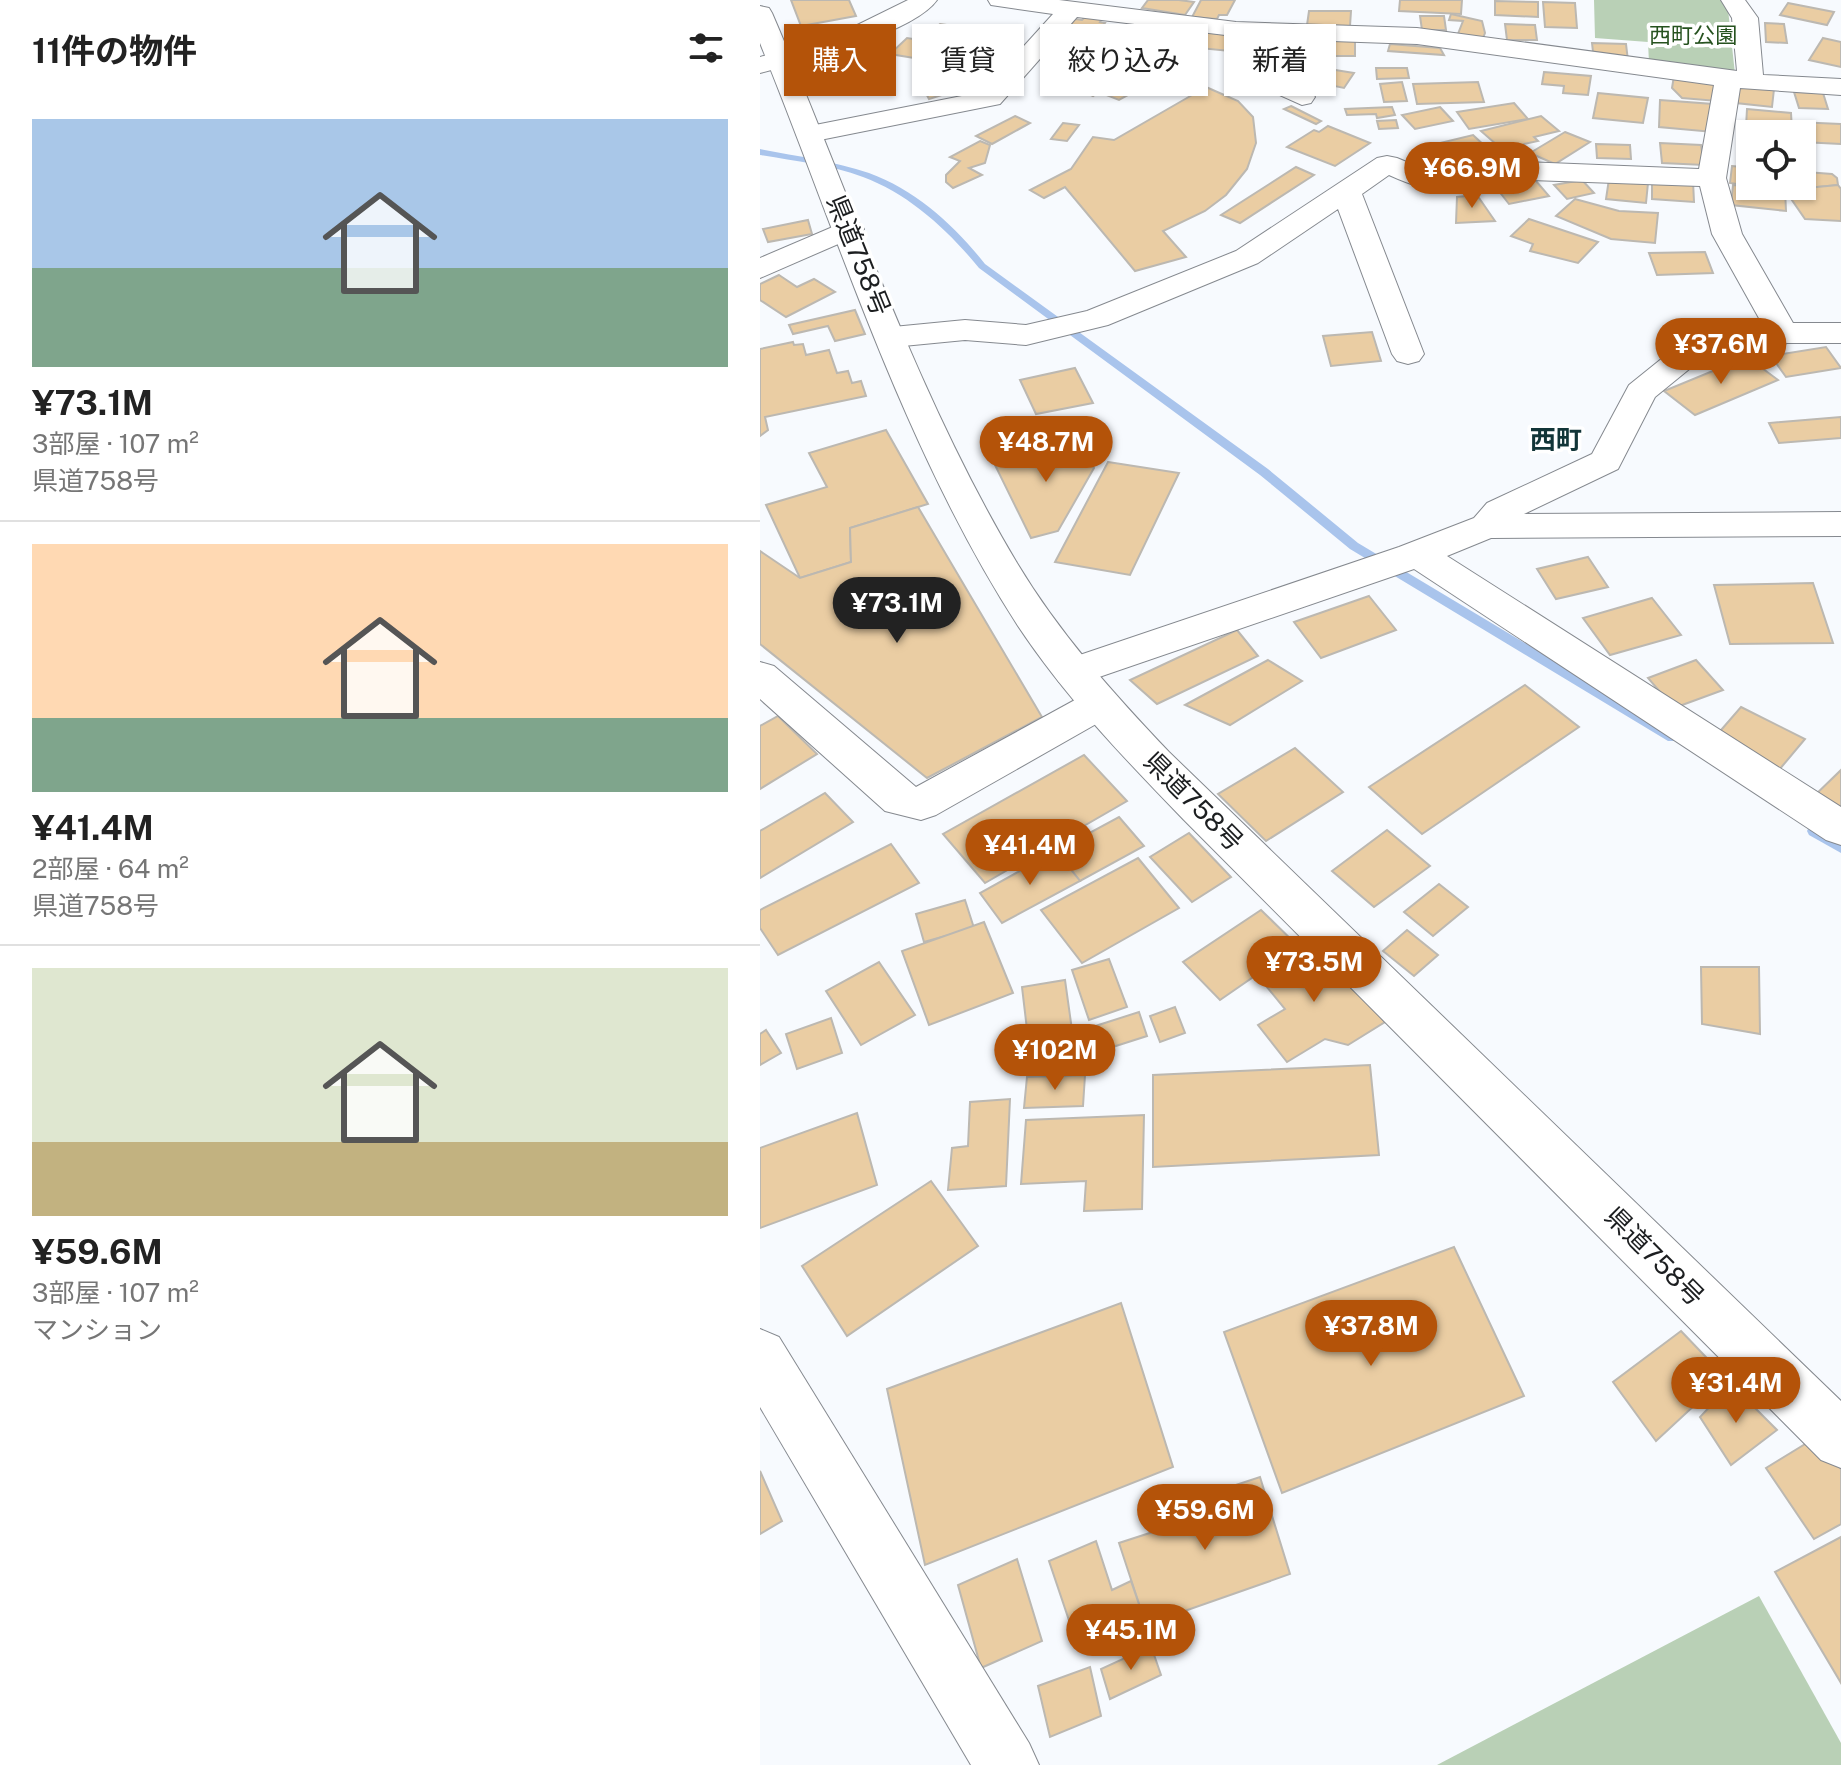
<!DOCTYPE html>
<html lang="ja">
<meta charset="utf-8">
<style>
body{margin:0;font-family:"Public Sans","Noto Sans JP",sans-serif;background:#f6f6f6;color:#222;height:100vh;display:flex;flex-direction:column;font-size:30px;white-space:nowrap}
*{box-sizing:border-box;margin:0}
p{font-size:26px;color:#767676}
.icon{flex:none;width:44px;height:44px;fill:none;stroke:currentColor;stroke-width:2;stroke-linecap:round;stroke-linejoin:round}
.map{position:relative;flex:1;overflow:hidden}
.panel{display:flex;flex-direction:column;background:#fff;width:760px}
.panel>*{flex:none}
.hud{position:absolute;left:24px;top:24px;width:760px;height:72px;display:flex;gap:16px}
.buttons{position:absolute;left:976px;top:120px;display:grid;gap:16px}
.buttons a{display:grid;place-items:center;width:80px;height:80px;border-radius:0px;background:#fff;box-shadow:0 2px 6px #0004;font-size:40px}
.price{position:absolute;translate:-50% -68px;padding:0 18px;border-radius:28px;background:#b45309;color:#fff;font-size:26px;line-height:52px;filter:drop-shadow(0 2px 4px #0008)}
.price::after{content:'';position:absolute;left:50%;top:48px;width:24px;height:18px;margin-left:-12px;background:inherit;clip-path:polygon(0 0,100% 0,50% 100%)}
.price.selected{background:#222;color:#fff}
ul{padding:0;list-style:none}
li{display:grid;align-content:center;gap:16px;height:424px;padding:0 32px}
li+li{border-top:2px solid #e0e0e0}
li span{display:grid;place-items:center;height:248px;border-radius:0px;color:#555}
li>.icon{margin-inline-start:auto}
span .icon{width:144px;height:144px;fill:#fffc;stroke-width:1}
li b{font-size:34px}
h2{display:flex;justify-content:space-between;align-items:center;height:96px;padding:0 32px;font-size:34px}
.pill{padding:0 28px;border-radius:0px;background:#fff;box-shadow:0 2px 6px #0004;font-size:28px;line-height:72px}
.pill.selected{background:#b45309;color:#fff}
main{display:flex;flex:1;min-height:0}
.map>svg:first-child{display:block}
.green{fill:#b9d0b6}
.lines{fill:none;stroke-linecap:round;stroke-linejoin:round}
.stream{fill:#a9c4ec;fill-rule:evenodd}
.building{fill:#eacda3;stroke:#bcb8b1;stroke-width:2}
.minor-casing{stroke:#85898f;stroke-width:2}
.major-casing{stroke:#85898f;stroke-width:2}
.minor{fill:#fff;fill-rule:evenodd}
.major{fill:#fff;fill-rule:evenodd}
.labels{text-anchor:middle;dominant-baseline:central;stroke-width:7;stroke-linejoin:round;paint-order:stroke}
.far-park-label{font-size:22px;fill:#26521f;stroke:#fff}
.street-label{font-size:26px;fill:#1c1e20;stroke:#fff}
.far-quarter-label{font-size:26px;font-weight:bold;fill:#123538;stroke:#fff}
</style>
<main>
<section class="panel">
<h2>11件の物件<svg class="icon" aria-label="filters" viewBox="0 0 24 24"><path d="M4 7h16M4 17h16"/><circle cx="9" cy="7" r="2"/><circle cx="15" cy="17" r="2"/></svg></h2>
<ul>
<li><span style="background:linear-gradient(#a9c7e8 60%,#7fa58c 0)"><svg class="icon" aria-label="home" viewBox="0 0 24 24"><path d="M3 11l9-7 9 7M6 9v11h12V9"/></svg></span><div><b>¥73.1M</b><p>3部屋 · 107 m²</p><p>県道758号</p></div></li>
<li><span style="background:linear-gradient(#ffd9b3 70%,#7fa58c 0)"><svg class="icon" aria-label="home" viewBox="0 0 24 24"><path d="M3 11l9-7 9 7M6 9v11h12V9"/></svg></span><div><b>¥41.4M</b><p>2部屋 · 64 m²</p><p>県道758号</p></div></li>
<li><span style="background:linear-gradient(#dfe7d0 70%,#c2b280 0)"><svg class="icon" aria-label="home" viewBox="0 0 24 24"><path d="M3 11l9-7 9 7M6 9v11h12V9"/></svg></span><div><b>¥59.6M</b><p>3部屋 · 107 m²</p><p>マンション</p></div></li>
</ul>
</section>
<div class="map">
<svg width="1081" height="1765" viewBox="0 0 1081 1765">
<rect width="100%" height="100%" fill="#f7fafe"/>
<!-- green -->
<g class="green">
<path d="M834,0H967L975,74L889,63L888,42L835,38Z"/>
<path d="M999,1596L1081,1743V1765H677Z"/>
</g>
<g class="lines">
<!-- stream -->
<g class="stream">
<path d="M0,149C36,156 74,161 109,173C156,190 195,226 225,264L508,469L598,543L918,735L919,738L918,741H908L590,549L500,475L219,268C188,230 149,194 103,177C70,165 34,161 0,155Z"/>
<path d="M1054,826L1081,841V853L1049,835L1047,831L1049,827Z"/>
</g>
</g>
<!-- building -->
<g class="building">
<path d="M31,0H89L96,16L41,26Z"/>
<path d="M388,0H419L434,2L425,15L382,8Z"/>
<path d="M441,0H475L467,15H459L457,19L432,17Z"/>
<path d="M640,0H702L701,14L639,11Z"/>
<path d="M735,1L778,2V17L735,15Z"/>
<path d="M783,2L815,3L817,28L785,27Z"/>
<path d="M1028,3L1074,12L1067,25L1020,15Z"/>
<path d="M549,11H591L590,26L547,25Z"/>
<path d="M691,14L722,21L725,33L721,43L696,39L703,21L689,20Z"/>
<path d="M660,16H684L686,30H662Z"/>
<path d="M325,17L342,19L340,22L345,23L342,27L353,29L347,37L304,32L315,19L322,20Z"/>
<path d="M371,22L414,27L402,45L389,43L391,41L369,38L374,32H369L373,27L368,26Z"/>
<path d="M1005,23L1024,24L1027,43L1006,42Z"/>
<path d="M180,24L200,27L166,60L130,54L147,38L153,39L163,30L172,31Z"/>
<path d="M745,24L775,25L777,40H747Z"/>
<path d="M434,31L470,35L467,40L486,42L480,52L440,48L438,52L415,49L419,44L426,45Z"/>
<path d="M300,34L341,41L329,55L323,54L320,57L284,52Z"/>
<path d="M1063,38L1081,42V67L1049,60Z"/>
<path d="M350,40L379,44L376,47L422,53L412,69L354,63L351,66L333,64Z"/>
<rect x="543" y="40" width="52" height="16"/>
<path d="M832,43L866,44L868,61L834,60Z"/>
<path d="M630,44L680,48L684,55L628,51Z"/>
<path d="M563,68L594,73L584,88L570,85L566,91L549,88Z"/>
<path d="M616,68H647L649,78L617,79Z"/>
<path d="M359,70L388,84L359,100L339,92L333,96L322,91Z"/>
<path d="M215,72L225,90L211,93L207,87L169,99L160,82Z"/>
<path d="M784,72L831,76L828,95L803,93L804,86L782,84Z"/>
<path d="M914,76L958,80L957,101L922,98L912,88Z"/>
<path d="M642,82L647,101L624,102L620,84Z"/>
<path d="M718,82L724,102L657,104L653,84Z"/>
<path d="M978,86L1014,89L1012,107L976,103Z"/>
<path d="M446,87L478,101L493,117L496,143L487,169L466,195L445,211L403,231L426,257L375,271L305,187L284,198L270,190L311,169L333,137L354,140Z"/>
<path d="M1034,92L1063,93L1068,109L1039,108Z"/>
<path d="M838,93L888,98L883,123L833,118Z"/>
<path d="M900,100L953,104V132L899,127Z"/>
<path d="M754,103L768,119L709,129L697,112Z"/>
<path d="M531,106L561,121L556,124L524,109Z"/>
<path d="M632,107L635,115L617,118L616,114L587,115L585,109Z"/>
<path d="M680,107L693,121L655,129L642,115Z"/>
<path d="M987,109L1031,113L1032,131L986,127Z"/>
<path d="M255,116L270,123L232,144L216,136Z"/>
<path d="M781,116L799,131L774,137L778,141L764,144L765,147L745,152L721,131Z"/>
<path d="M636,120L638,128L619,129L617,121Z"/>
<path d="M1036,122L1081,124V144L1042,142Z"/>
<path d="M303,123L319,125L307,141L291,139Z"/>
<path d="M568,126L610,143L575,166L527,147L554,130L559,132Z"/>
<path d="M805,132L830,142L795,164L770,153Z"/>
<path d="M713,135L742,162L708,170L680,143Z"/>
<path d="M220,141L230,145L225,163L209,168L222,175L193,188L186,182V175L200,161L190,157Z"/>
<path d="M900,143L941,145L944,165L902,163Z"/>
<path d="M836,144L870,145L871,159L837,158Z"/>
<path d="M672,152L695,172L678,177L656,156Z"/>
<path d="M972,166L990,168V186L970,183Z"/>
<path d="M536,167L554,175L480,223L461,215Z"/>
<path d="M1046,172L1072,174L1077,178L1078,185L1025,190L993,186H1042V175L1047,176Z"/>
<path d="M770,174L789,196L749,204L731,181Z"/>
<path d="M892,178L933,181L934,202L892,199Z"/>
<path d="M849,179L888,183L886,203L846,199Z"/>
<path d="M822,180L834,193L807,199L794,185Z"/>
<path d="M973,185L1025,190L1026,211L971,205Z"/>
<path d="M1078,185L1081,189V221L1045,219L1025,190Z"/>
<path d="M717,195L735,221L696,223L697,197Z"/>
<path d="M815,199L859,211L898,213L895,243L851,239L796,216Z"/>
<path d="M769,219L838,242L818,263L770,251L773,244L751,236Z"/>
<path d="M48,220L52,234L8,242L3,229Z"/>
<path d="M945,252L953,273L897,275L889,253Z"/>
<path d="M19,275L37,287L54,279L75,292L26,317L0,300V284Z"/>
<path d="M95,310L105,334L75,341L68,326L33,334L29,325Z"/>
<path d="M612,332L621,361L571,366L563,336Z"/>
<path d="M33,342L34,345L43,344L46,355L69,350L77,373L88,371L92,383L101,381L106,396L5,417L8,430L0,436V349Z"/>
<path d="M1066,347L1081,368L1026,377L1011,356Z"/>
<path d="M987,357L1018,380L935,415L904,391Z"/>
<path d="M315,368L333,403L276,414L260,380Z"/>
<path d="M1081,417V438L1019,443L1009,423Z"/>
<path d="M126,430L168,504L90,528L91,562L40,578L6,505L67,487L49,453Z"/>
<path d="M318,439L334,468L298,531L271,538L233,461Z"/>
<path d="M348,462L419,473L370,575L295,562Z"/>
<path d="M158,507L282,717L167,778L0,644V551L40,578L91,562L90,528Z"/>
<path d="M828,557L848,587L796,599L777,569Z"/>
<path d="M1053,583L1073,643L970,644L954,585Z"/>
<path d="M609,596L636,630L561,658L534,622Z"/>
<path d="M892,598L921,635L850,655L823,618Z"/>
<path d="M477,630L498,656L397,704L370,680Z"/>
<path d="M508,660L542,681L470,725L425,705Z"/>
<path d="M936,660L963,690L914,708L888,678Z"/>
<path d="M765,685L819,727L662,834L609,787Z"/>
<path d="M981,707L1045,739L1019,770L955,737Z"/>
<path d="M18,716L57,754L0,789V726Z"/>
<path d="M535,748L583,792L506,841L458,794Z"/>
<path d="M324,755L367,801L225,883L183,834Z"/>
<path d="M1081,770V815L1053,797Z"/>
<path d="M65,793L93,822L0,878V831Z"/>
<path d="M359,817L384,846L320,881L296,851Z"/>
<path d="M627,830L670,866L614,907L572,871Z"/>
<path d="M429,833L471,877L432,902L390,857Z"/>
<path d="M131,844L159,883L18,955L0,928V910Z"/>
<path d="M296,851L320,881L242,923L220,893Z"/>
<path d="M378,858L419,908L322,963L281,910Z"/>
<path d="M679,884L708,907L673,936L644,912Z"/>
<path d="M205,900L214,928L164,942L156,914Z"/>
<path d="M501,910L538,946L460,1000L423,962Z"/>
<path d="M224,922L253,993L169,1025L142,951Z"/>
<path d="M647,930L678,955L654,976L623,951Z"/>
<path d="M554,941L625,1022L588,1045L565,1039L527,1062L498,1025L525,1009L497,975Z"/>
<path d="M349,959L367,1007L329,1020L312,970Z"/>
<path d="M119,962L155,1015L101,1045L66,991Z"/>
<path d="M941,967H999L1000,1034L942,1024Z"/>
<path d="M305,980L312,1030L268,1038L262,987Z"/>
<path d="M415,1007L425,1033L400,1042L390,1016Z"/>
<path d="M379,1012L387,1036L334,1053L326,1029Z"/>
<path d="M71,1018L82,1053L37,1069L26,1034Z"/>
<path d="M6,1030L21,1053L0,1065V1034Z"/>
<path d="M610,1065L619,1155L393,1167V1075Z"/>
<path d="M325,1075L323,1106L264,1108L267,1077Z"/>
<path d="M250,1099L246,1186L188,1190L192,1148L208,1146L210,1102Z"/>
<path d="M97,1113L117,1185L0,1228V1148Z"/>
<path d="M384,1115L382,1209L324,1211L326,1181L261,1184L266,1120Z"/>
<path d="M171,1181L218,1246L87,1336L42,1266Z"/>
<path d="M694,1247L764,1396L522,1493L464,1332Z"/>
<path d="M361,1303L413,1467L165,1565L127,1389Z"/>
<path d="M921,1331L965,1377L896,1441L853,1382Z"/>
<path d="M971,1384L1017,1430L971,1465L940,1417Z"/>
<path d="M1055,1438L1081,1469V1524L1054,1539L1006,1468Z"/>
<path d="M0,1471L22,1521L0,1534Z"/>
<path d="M500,1477L530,1574L379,1627L382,1613L359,1543L402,1529L397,1511Z"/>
<path d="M1081,1537V1683L1015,1572Z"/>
<path d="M336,1541L352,1590L371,1581L382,1613L317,1644L289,1561Z"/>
<path d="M257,1559L282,1641L221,1668L198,1585Z"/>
<path d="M391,1646L401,1675L350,1699L341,1669Z"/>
<path d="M330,1667L341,1716L290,1737L278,1686Z"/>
</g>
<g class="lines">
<!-- minor casing -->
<g class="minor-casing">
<g id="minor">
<path d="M148,0H177C154,33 40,63 0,73V57L77,35Z"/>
<path d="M228,0H299L476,22L657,28L977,71L972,18L961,0H985L998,18L1003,75L1081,79V95L980,88L966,178L982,234L1033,323H1081V343H1027L933,366L895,397L858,469L764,514L1081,512V536L731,538L687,556L1081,807V845L1066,840L654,569L313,686L299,682L293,672L299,662L639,547L714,518L727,503L832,454L869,385L910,352L1005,329L952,234L940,186L741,179C701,201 669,193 629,175L602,194L664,354L659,361L648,364L637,361L632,354L578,209L498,263L348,325L266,345L205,340L133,347L122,344L117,337L122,330L133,327L205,320L266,325L327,311L476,251L617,158L627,156L637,158L680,176L693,177L736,161L939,169L954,85L657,44L516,39L502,68L551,91L555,97L551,103L542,105L479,77L475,71L490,38L317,17L240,104L50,142L40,140L36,134L40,128L222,92L293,14L231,5Z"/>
<path d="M89,220L99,223L104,229L99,235L0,278V258Z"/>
<path d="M0,662L14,666L156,787L324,695L338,690L352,695L358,705L352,715L176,815L161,820L125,811L0,699Z"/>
<path d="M0,1329L19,1337L269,1743L279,1765H211L0,1407Z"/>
</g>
</g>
<!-- major casing -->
<g class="major-casing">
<path id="major" d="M0,6L9,8L12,13C91,196 154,391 257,563C299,633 353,693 409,752L1081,1401V1468L1061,1460L424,820C365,759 305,697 258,626C142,446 80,240 0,43Z"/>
</g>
<!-- minor -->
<use href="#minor" class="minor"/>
<!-- major -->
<use href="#major" class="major"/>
</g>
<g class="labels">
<!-- far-park labels -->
<g class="far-park-label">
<text x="933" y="35">西町公園</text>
</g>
<!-- street labels -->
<g class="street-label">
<text transform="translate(99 255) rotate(68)">県道758号</text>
<text transform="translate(434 801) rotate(45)">県道758号</text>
<text transform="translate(895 1256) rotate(45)">県道758号</text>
</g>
<!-- far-quarter labels -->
<g class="far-quarter-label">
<text x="796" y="439">西町</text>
</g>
</g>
</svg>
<div class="buttons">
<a><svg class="icon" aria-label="locate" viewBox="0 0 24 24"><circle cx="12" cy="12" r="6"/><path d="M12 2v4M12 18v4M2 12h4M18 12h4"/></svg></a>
</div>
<b class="price" style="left:712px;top:210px">¥66.9M</b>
<b class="price" style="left:961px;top:386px">¥37.6M</b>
<b class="price" style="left:286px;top:484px">¥48.7M</b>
<b class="price selected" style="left:137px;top:645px">¥73.1M</b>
<b class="price" style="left:270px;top:887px">¥41.4M</b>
<b class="price" style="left:554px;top:1004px">¥73.5M</b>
<b class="price" style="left:295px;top:1092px">¥102M</b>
<b class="price" style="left:611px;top:1368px">¥37.8M</b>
<b class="price" style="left:976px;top:1425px">¥31.4M</b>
<b class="price" style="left:445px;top:1552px">¥59.6M</b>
<b class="price" style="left:371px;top:1672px">¥45.1M</b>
<div class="hud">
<a class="pill selected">購入</a>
<a class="pill">賃貸</a>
<a class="pill">絞り込み</a>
<a class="pill">新着</a>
</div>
</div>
</main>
